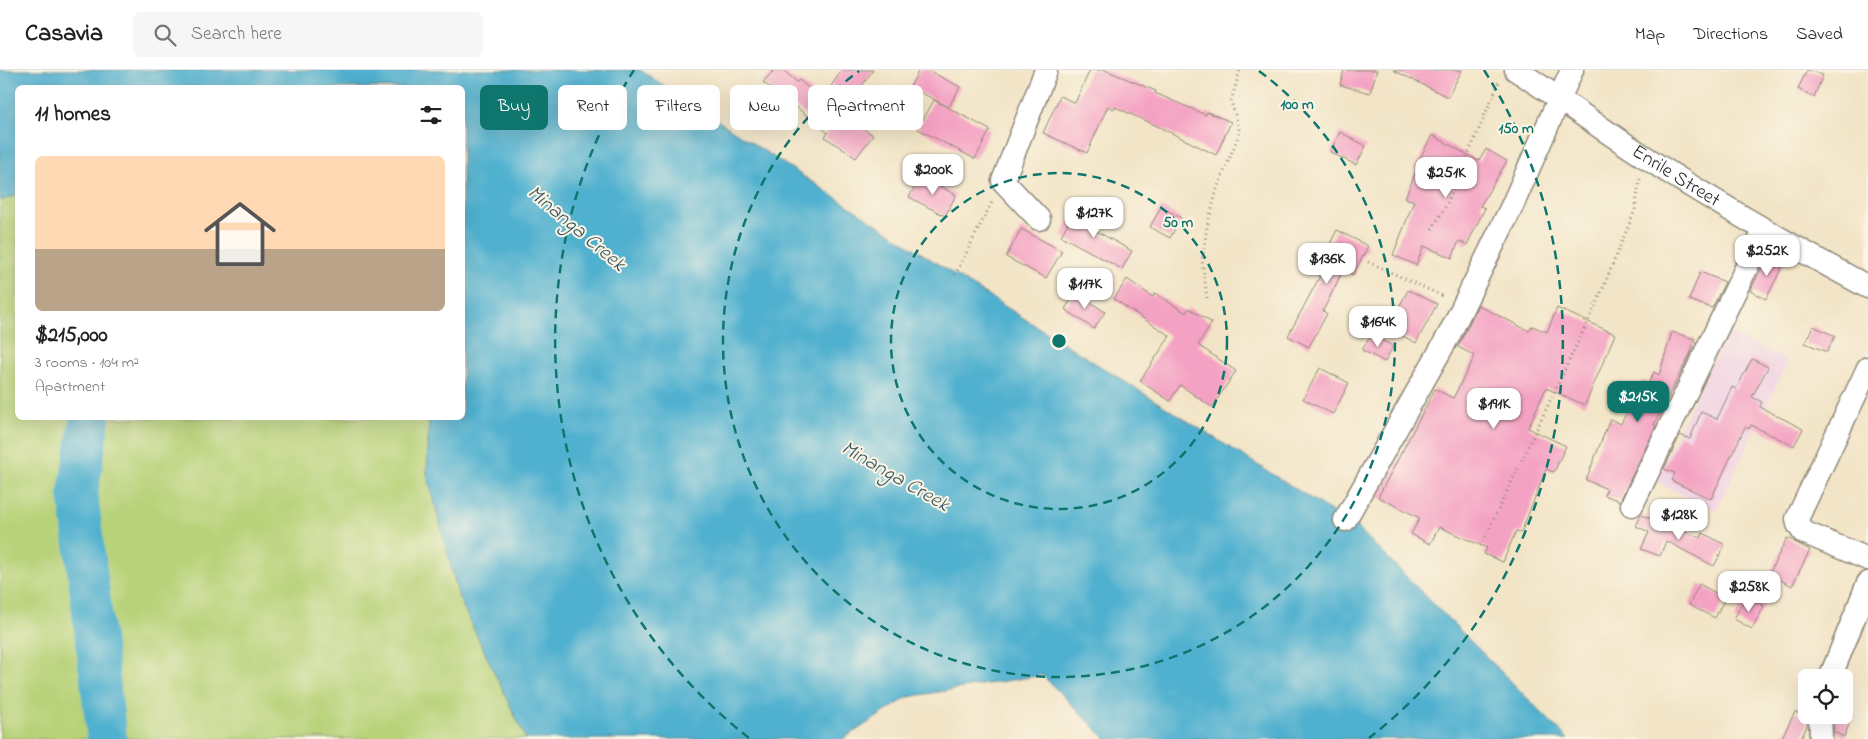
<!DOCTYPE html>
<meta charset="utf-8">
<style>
body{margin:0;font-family:"Indie Flower",sans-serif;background:#f6f6f6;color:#222;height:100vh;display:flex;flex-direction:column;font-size:19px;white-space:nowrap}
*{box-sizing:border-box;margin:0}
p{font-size:16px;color:#767676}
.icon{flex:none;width:28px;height:28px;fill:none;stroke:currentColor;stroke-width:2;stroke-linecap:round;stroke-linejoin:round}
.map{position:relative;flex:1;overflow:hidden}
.details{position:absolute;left:15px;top:15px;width:450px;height:335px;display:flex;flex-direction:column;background:#fff;border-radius:8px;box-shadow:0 5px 20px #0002}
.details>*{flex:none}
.guide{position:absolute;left:480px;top:15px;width:475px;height:45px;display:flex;gap:10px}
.fabs{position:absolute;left:1798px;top:599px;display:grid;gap:10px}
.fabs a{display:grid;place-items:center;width:55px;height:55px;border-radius:8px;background:#fff;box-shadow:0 5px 20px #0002;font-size:25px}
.price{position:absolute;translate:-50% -42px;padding:0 11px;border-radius:10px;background:#fff;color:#222;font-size:16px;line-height:32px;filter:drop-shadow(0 1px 2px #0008)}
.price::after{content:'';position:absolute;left:50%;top:30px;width:15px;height:11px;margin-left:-8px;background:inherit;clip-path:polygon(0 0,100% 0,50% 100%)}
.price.active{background:#0f766e;color:#fff}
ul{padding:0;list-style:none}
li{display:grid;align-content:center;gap:10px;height:265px;padding:0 20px}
li span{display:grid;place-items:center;height:155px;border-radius:8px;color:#555}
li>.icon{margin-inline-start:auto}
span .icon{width:90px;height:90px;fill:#fffc;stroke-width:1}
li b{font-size:21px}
h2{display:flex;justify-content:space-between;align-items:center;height:60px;padding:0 20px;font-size:21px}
.tag{padding:0 18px;border-radius:8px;background:#fff;box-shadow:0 5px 20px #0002;font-size:18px;line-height:45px}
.tag.active{background:#0f766e;color:#fff}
header{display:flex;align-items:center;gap:30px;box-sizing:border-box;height:70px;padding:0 25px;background:#fff;border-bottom:1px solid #e0e0e0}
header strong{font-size:24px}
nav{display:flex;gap:28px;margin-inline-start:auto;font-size:18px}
.search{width:350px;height:45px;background:#f6f6f6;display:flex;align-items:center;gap:12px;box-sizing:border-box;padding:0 18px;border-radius:8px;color:#767676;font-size:19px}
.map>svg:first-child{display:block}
.built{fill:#f0d0e4}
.green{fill:#b7d278;stroke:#717e52}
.water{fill:#50b0cf;stroke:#3e6e7d}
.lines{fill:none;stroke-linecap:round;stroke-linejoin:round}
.river{stroke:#50b0cf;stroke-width:40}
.building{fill:#f4a2c3}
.minor-casing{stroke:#8e8878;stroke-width:25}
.path{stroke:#8e8878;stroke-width:3;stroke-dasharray:1 4;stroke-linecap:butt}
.minor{stroke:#fff;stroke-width:22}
.ring{fill:none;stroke:#0f766e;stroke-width:2.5;stroke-dasharray:9 6}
.labels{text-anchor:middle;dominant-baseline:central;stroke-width:4;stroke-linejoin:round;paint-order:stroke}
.street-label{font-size:20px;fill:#2b2b2b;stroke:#fcf5e5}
.water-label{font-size:21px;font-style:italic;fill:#385a64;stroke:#fcf5e5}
.centre{fill:#0f766e;stroke:#fcf5e5;stroke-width:2.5}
.ring-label{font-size:15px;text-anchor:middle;font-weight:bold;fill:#0f766e;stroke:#fcf5e5;stroke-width:4;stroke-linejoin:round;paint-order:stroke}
</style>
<header>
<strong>Casavia</strong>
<div class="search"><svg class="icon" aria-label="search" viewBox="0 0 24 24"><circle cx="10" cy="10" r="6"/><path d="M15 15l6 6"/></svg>Search here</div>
<nav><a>Map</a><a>Directions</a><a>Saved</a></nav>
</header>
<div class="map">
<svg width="1868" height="669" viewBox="0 0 1868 669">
<rect width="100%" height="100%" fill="#fcf5e5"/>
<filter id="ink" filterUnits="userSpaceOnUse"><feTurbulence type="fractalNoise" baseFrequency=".02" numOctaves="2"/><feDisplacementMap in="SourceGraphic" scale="10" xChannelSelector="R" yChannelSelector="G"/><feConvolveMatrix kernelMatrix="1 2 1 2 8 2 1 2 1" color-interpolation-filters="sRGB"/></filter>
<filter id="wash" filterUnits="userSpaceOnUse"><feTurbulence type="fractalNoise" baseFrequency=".0096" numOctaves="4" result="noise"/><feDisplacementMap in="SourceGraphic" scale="20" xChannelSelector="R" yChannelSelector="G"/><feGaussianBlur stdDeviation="1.12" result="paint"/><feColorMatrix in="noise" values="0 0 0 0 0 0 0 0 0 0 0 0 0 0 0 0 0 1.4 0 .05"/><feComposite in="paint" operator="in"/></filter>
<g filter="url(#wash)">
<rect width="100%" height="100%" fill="#f2e4c6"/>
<!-- built -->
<path class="built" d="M1727,262L1788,291L1716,440L1655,411Z"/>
<!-- green -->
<path class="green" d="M17,125L18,348H429L427,403L459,528L526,669H0V131Z"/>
<!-- water -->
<path class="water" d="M0,0H640L955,205L1358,458L1568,669H1106L1042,605L908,627L843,669H526L459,528L427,403L429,348H462V18H18L17,125L0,131Z"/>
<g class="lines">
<!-- river -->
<path class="river" d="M90,348L78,423L107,669"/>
</g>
<g id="blocks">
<!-- building -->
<g class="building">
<path d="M774,0H783L797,12L799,10L822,29L842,0H873L842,44L873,65L856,88L825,67L828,63L795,36L794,38L763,12Z"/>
<path d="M919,0H928L960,17L949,37L910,17Z"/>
<path d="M1090,0H1105L1156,21L1155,23L1206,45L1207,42L1231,52L1216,85L1155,55L1115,37L1114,39L1108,36L1087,83L1043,63L1060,26L1075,33Z"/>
<path d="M1344,0H1377L1370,23L1340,15Z"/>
<path d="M1393,0H1462L1448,27Z"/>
<path d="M1807,0L1823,5L1814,27L1798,19Z"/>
<path d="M934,30L990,60L975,89L918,59Z"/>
<path d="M1340,62L1366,76L1356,95L1330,82Z"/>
<path d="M1432,65L1479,91L1486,79L1507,91L1480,136L1485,138L1467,175L1459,171L1452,188L1424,176L1416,195L1393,185L1414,131L1405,128L1417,99L1415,98Z"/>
<path d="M921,106L956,125L945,146L909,127Z"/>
<path d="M1076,137L1096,149L1091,158L1132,181L1122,199L1061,166Z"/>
<path d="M1161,137L1181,148L1170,168L1150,157Z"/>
<path d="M1021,159L1062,181L1046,208L1006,187Z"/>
<path d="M1337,160L1368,176L1353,205L1343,200L1323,241L1327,244L1309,277L1288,266L1320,206L1315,203Z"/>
<path d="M1768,185L1784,193L1766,229L1750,221Z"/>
<path d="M1700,202L1725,212L1712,238L1689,230Z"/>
<path d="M1127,209L1153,227L1155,223L1186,243L1189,238L1212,253L1198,275L1236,301L1212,337L1180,315L1170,331L1140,311L1170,266L1114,229Z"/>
<path d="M1408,220L1437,234L1416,273L1388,258Z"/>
<path d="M1076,222L1105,242L1094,259L1065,239Z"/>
<path d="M1478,235L1529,261L1532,256L1547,262L1557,238L1615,264L1585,335L1546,318L1528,358L1566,376L1554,402L1546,399L1521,463L1516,461L1503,492L1484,484L1487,478L1439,457L1430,474L1411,464L1420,448L1378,427L1435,319L1453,328L1475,286L1458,277Z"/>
<path d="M1813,256L1835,266L1827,282L1805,273Z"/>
<path d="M1672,262L1695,269L1690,284L1654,355L1656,356L1620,431L1604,425L1607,419L1586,410L1610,349L1621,354L1642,311L1648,314L1654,302L1659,305Z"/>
<path d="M1371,265L1393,276L1385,292L1362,280Z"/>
<path d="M1752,289L1768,297L1752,327L1762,332L1760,337L1803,359L1794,376L1751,355L1749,359L1745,357L1711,429L1672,411L1675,403L1664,399L1680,365L1690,369L1701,342L1717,349L1732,317L1736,319Z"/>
<path d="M1320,298L1349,313L1333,344L1303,329Z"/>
<path d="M1641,445L1701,468L1703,463L1725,475L1714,496L1666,471L1660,486L1641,479L1649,462L1636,456Z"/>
<path d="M1787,468L1810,480L1792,516L1769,504Z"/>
<path d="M1699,514L1725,528L1715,548L1689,535Z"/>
<path d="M1746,526L1764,536L1752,559L1734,549Z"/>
<path d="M1795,642L1807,648V656L1801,669H1781Z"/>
<path d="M1833,645H1853L1844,667L1834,662Z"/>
</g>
</g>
</g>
<g filter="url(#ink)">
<use href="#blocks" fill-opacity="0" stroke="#8e8878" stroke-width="1"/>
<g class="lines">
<!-- minor casing -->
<g class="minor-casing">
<g id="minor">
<path id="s1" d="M1516,0C1560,28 1601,59 1645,87C1717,134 1792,176 1868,217"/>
<path d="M1039,149L1003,111L1046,0"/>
<path d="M1868,298L1797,449L1798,454L1803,462L1868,489"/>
<path d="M1632,435L1764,161"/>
<path d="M1345,450L1449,265L1512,136L1572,0"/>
<path d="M1830,608L1868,513"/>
<path d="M1820,645L1821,669"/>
</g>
</g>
<!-- path -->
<g class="path">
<path d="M1432,159L1447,134L1499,12"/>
<path d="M1368,192L1445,227"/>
<path d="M955,205L992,132"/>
<path d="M1207,228L1202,190L1207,157L1217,119L1240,62L1231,31L1240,0"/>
<path d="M1481,476L1598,230L1635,140L1640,109"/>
</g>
<!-- minor -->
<use href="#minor" class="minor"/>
</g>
</g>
<!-- distance rings -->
<g class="ring">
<circle cx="1059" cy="271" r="168"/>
<path d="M1259 1A336 336 0 1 1 859 1"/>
<path d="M749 668A504 504 0 0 1 634 0M1484 0A504 504 0 0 1 1369 668"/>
</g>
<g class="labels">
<!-- street labels -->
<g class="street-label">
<text stroke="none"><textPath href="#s1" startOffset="192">Enrile Street</textPath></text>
</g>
<!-- water labels -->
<g class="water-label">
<text transform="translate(576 159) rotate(40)">Minanga Creek</text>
<text transform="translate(895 407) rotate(30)">Minanga Creek</text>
</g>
</g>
<circle cx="1059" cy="271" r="8" class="centre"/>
<g class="ring-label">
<text x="1297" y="39">100 m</text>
<text x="1516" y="63">150 m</text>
<text x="1178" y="157">50 m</text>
</g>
</svg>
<div class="fabs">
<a><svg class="icon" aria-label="locate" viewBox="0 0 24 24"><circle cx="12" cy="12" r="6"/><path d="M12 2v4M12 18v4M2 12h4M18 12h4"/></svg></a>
</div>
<b class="price" style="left:933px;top:126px">$200K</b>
<b class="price" style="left:1446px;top:129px">$251K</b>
<b class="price" style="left:1094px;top:169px">$127K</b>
<b class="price" style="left:1767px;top:207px">$252K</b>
<b class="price" style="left:1327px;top:215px">$136K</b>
<b class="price" style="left:1085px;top:240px">$117K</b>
<b class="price" style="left:1378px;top:278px">$164K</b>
<b class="price active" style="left:1638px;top:353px">$215K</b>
<b class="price" style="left:1494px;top:360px">$191K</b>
<b class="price" style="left:1679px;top:471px">$128K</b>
<b class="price" style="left:1749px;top:543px">$258K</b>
<div class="guide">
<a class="tag active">Buy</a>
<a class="tag">Rent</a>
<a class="tag">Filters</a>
<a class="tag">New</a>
<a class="tag">Apartment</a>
</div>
<section class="details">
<h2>11 homes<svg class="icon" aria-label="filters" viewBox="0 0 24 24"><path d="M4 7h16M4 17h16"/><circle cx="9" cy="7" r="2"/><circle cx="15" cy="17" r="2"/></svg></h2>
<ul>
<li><span style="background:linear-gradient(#ffd9b3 60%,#b9a48a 0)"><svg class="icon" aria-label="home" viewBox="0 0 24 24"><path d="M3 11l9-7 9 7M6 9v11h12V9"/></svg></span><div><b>$215,000</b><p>3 rooms · 104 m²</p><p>Apartment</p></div></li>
</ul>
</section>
</div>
